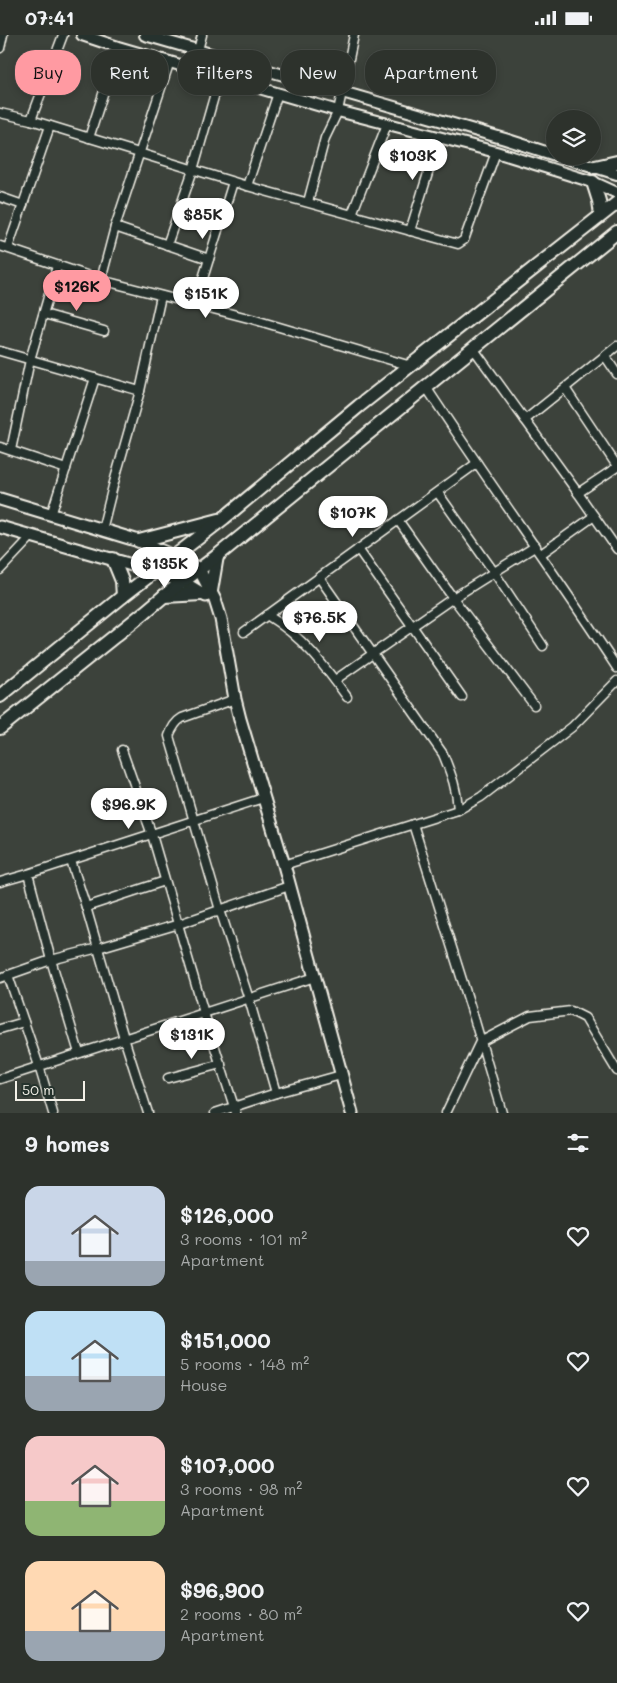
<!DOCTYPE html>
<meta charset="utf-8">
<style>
body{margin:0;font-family:Mali,sans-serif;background:#353a34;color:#f1f3f6;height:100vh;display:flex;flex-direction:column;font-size:19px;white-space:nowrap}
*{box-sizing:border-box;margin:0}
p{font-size:16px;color:#a7aaa9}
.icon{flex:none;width:28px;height:28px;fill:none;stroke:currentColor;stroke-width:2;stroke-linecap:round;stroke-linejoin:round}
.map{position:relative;height:1078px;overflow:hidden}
.sheet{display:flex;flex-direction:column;background:#2d322c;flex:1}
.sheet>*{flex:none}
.hud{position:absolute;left:15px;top:15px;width:588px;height:45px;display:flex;gap:10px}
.buttons{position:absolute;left:546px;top:75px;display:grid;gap:10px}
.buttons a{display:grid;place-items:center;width:55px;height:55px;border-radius:50%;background:#2d322c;box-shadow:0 2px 8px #0003,0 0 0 1px #484d48;font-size:25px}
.scale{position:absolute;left:15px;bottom:12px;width:70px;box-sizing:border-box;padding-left:5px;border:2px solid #f4f1e8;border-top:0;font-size:14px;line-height:18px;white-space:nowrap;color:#f4f1e8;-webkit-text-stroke:4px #26332d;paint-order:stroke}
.price{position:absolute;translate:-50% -42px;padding:0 11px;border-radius:18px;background:#fff;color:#222;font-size:16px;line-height:32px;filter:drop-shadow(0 1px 2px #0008)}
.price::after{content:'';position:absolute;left:50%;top:30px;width:15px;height:11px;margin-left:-8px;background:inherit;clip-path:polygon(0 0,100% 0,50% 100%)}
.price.on{background:#ff9aa2;color:#111}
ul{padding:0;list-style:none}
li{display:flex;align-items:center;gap:15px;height:125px;padding:0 25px}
li span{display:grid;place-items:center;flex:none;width:140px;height:100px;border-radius:15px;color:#555}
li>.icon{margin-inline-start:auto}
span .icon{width:60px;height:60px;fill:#fffc;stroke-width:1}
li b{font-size:21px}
h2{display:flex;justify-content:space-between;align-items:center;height:60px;padding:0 25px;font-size:21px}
.tag{padding:0 18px;border-radius:20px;background:#2d322c;box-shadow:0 2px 8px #0003,0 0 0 1px #484d48;font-size:18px;line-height:45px}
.tag.on{background:#ff9aa2;color:#111}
.status{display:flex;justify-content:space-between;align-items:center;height:35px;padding:0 25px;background:#2d322c;direction:ltr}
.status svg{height:14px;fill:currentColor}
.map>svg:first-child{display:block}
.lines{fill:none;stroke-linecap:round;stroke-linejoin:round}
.minor-casing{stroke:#f4f1e8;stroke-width:11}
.tertiary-casing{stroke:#f4f1e8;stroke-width:14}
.secondary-casing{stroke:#f4f1e8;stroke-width:15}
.primary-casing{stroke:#f4f1e8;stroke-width:16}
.minor{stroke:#26332d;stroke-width:8}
.tertiary{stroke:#26332d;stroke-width:10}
.secondary{stroke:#26332d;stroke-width:11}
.primary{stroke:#26332d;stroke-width:12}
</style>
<div class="status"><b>07:41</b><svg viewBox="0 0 49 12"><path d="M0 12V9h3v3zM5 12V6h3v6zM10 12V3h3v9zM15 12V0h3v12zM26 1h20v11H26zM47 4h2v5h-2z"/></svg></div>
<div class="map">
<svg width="617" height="1078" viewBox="0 0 617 1078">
<rect width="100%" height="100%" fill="#3c423b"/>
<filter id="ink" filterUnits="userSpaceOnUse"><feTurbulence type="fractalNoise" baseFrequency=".02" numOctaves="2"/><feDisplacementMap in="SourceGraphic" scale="10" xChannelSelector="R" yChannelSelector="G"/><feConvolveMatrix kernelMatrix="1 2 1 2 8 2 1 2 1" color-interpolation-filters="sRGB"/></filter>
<g filter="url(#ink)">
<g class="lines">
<!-- minor casing -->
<g class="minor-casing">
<g id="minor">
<path d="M0,13L3,0"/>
<path d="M198,15L202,0"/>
<path d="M0,78L31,85L247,151L458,209L464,205L496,117"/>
<path d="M31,85L63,0"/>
<path d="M89,103L118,12"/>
<path d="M247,151L278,58"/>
<path d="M0,162L23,170"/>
<path d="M308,167L325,103L338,76L354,0"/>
<path d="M352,179L387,89"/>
<path d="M115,192L209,224"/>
<path d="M410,196L439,103"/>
<path d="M167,210L193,135L220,41"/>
<path d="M0,211L101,245L252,284L411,331"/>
<path d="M8,213L50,91"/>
<path d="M101,245L115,192L170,26"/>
<path d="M195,269L233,147"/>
<path d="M44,279L104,296"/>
<path d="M473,313L578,458L617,514"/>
<path d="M0,316L140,356"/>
<path d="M605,321L617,339"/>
<path d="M426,352C488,447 555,538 617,633"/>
<path d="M565,353L617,431"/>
<path d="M525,385L617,311"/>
<path d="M0,412L66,434"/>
<path d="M11,415L30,325L57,231"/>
<path d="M438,458L494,537L543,611"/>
<path d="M578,458L617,432"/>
<path d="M51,480L95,343"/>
<path d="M398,485L453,563L534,670"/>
<path d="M102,495L113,451L140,356L161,261"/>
<path d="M358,514L462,662"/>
<path d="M541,519L594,481"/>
<path d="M0,535L32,501"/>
<path d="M319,542L443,719C451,739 457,753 458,775"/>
<path d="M267,580C303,602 323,629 347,662"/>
<path d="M244,597L477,428"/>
<path d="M335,645L453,563L536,511"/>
<path d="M235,664L182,683C175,687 172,693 169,701L220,875L249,964L276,1058"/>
<path d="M122,715L152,800L204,978L236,1078"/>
<path d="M413,789L474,983L502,1078"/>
<path d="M71,826L86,872L124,1003L148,1078"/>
<path d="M284,830L458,775L481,762L572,692L617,646"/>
<path d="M0,847L28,839"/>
<path d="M86,872L165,846"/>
<path d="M8,940L39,1031L53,1078"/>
<path d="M0,943L51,925L98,913L179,889L289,851"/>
<path d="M0,994L24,987"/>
<path d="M79,1018L51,925L28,839L263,763"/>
<path d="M168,1043L221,1029"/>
<path d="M0,1044L315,942"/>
<path d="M215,1078L276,1058L341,1040"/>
<path d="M446,1078L480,1007L530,981L571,976L585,983L617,1036"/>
</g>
</g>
<!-- tertiary casing -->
<g class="tertiary-casing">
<g id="tertiary">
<path d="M82,0L118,12L338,76L496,117L593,147L617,158"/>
<path d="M145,0L505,104L555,120"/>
<path d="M560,121L617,139"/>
</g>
</g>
<!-- secondary casing -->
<g class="secondary-casing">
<g id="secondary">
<path d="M0,464L139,506L176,522L199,534L215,565L221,584L235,664L240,684L284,830L352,1078"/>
<path d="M0,492L156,537L183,547L206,561"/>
</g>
</g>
<!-- primary casing -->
<g class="primary-casing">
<g id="primary">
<path d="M595,132L617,127"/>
<path d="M593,147L599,166L601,180"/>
<path d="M139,506L219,485"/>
<path d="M113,524L122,546L123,561"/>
<path d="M211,556L217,521"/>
<path d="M164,561L202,559"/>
<path d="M0,661L123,561L224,483L359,371L617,168"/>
<path d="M0,693L145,577L164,561L217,521L617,197"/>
</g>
</g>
<!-- minor -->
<use href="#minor" class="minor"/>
<!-- tertiary -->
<use href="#tertiary" class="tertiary"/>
<!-- secondary -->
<use href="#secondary" class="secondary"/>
<!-- primary -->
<use href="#primary" class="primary"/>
</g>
</g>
</svg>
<div class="buttons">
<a><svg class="icon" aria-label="layers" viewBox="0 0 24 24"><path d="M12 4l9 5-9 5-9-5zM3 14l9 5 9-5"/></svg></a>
</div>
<div class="scale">50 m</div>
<b class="price" style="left:413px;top:146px">$103K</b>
<b class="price" style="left:203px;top:205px">$85K</b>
<b class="price on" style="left:77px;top:277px">$126K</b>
<b class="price" style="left:206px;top:284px">$151K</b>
<b class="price" style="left:353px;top:503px">$107K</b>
<b class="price" style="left:165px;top:554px">$135K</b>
<b class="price" style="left:320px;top:608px">$76.5K</b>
<b class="price" style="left:129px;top:795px">$96.9K</b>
<b class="price" style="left:192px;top:1025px">$131K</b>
<div class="hud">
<a class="tag on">Buy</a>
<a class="tag">Rent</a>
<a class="tag">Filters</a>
<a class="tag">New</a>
<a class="tag">Apartment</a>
</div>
</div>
<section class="sheet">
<h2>9 homes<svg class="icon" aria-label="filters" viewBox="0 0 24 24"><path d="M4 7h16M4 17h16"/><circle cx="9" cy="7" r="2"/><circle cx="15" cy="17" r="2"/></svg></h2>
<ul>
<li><span style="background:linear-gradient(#c9d6e8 75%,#9aa5b1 0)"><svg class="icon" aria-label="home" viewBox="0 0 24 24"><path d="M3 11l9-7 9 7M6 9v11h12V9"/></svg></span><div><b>$126,000</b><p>3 rooms · 101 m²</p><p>Apartment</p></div><svg class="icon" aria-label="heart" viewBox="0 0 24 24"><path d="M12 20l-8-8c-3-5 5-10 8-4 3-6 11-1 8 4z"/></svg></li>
<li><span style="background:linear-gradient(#bfe0f5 65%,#9aa5b1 0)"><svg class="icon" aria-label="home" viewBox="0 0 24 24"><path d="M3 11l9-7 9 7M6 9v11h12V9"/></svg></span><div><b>$151,000</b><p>5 rooms · 148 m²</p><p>House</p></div><svg class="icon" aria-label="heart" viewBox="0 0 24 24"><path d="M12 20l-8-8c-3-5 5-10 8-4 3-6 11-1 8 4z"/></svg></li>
<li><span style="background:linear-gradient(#f6c9c9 65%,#8fb573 0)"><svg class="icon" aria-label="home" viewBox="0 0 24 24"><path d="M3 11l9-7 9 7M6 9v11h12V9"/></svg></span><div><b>$107,000</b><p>3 rooms · 98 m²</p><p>Apartment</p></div><svg class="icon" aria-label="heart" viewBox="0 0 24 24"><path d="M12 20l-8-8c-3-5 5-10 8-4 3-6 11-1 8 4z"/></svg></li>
<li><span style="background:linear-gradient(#ffd9b3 70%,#9aa5b1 0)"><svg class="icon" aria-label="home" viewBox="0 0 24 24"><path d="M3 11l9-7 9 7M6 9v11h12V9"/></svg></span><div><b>$96,900</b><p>2 rooms · 80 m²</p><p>Apartment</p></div><svg class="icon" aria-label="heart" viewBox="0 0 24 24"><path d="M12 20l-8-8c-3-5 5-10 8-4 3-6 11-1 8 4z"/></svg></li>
</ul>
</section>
